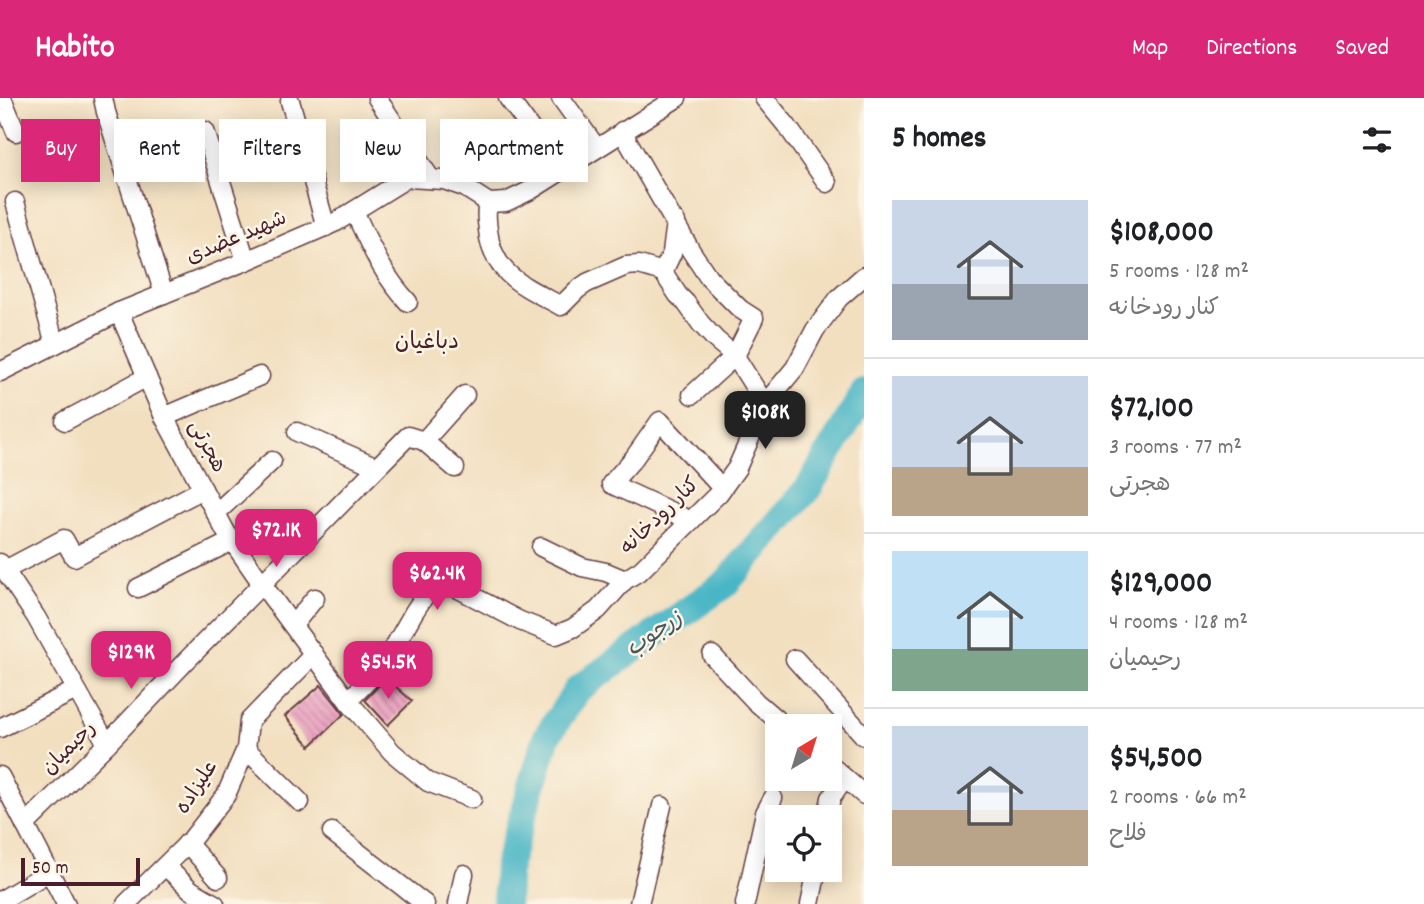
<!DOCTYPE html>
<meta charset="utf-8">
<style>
body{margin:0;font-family:Dekko,"Playpen Sans Arabic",sans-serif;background:#f6f6f6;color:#202124;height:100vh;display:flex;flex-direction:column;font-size:26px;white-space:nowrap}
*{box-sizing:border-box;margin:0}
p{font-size:23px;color:#757577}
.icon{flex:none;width:38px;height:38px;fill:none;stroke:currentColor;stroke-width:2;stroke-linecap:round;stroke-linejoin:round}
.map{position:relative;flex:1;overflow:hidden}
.details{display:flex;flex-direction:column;background:#fff;width:560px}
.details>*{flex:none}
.hud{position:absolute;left:21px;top:21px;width:665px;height:63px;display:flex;gap:14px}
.needle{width:46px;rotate:38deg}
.tools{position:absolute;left:765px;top:616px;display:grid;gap:14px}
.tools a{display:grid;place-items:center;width:77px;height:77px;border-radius:0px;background:#fff;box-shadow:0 4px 18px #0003;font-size:35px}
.scale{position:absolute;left:21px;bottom:18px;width:119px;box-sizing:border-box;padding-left:7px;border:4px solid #4a1f2b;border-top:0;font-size:19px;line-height:24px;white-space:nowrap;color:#4a1f2b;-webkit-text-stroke:5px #fcf5e5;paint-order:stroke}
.price{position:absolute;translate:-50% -60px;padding:0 16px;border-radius:14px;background:#db2777;color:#fff;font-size:23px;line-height:46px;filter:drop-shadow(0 2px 4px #0008)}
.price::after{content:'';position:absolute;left:50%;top:42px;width:21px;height:16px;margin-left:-10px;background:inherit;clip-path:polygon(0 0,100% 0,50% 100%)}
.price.active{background:#222;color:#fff}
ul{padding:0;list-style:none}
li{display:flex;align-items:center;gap:21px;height:175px;padding:0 28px}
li+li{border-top:2px solid #e0e0e0}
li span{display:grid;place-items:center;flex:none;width:196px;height:140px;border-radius:0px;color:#555}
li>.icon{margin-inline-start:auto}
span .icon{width:84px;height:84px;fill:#fffc;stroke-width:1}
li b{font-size:30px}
h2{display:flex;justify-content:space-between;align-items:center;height:84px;padding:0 28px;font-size:30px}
.tag{padding:0 24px;border-radius:0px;background:#fff;box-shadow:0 4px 18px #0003;font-size:24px;line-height:63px}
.tag.active{background:#db2777;color:#fff}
header{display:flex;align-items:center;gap:42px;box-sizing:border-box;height:98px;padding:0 35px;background:#db2777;color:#fff}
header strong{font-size:33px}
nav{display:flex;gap:38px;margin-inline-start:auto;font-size:24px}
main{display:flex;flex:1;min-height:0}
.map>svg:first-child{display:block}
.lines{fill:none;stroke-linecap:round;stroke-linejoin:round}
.river{stroke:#4ab6c6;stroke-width:28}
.building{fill:url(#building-back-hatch)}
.minor-casing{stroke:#633c41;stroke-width:21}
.minor{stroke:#fff;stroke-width:18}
.labels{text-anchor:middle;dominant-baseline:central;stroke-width:5;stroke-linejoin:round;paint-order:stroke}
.street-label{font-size:21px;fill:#4a1f2b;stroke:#fcf5e5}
.neighbourhood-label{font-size:23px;fill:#4a1f2b;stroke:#fcf5e5}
.water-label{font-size:23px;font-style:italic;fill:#4a5461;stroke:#fcf5e5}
</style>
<header>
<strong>Habito</strong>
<nav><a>Map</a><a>Directions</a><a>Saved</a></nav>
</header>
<main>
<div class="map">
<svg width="864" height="806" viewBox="0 0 864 806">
<defs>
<pattern id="building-back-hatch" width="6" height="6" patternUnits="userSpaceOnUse" patternTransform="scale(1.75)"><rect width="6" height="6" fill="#eba3c1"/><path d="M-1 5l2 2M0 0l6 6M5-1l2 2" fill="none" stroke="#c0849d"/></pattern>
</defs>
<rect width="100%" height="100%" fill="#fcf5e5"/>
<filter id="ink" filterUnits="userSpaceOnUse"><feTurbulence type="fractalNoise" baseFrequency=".0143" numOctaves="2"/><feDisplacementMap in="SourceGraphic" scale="14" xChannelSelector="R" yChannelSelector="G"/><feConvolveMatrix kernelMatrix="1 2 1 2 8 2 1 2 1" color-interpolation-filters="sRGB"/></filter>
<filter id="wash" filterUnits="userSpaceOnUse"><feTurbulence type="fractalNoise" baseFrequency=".00686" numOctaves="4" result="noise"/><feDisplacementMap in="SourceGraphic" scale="28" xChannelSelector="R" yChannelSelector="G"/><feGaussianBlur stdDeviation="1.57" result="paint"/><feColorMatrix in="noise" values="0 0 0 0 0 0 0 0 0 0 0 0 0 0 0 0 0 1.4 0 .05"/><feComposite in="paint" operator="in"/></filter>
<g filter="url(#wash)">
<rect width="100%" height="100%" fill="#f2dfc0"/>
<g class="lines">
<!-- river -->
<path class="river" d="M506,806L508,766L547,638L578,591L725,486L809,389L864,295"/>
</g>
<g id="blocks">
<!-- building -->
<g class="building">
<path d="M386,580L412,603L388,627L365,602Z"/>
<path d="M321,587L344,616L310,648L285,618Z"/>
</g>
</g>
</g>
<g filter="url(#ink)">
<use href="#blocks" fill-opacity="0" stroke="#633c41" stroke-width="2"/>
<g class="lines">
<!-- minor casing -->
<g class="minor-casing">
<g id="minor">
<path d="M2,0L16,34"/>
<path d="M103,0L106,14L164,196"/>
<path d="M377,0L431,81"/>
<path d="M508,0L561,72"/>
<path d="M561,0L596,49"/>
<path d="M764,0L787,28L827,85"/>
<path d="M290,3L326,129"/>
<path d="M205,33L246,163"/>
<path d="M622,33L691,153L709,180L740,211L754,220L735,258L692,297"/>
<path d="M15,104L55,246"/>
<path d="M489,105C485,113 487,123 488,132C492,177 526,189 561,208L577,192L587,185L626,168L639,167L663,174"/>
<path d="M489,105L506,104L531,92L677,0"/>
<path d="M354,113C370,147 382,176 408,204"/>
<path d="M663,174L678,197L686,205L701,226L716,242L735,258L765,306"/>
<path d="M663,174L672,155L676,124"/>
<path d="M119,214L164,319L226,434L262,486L348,603L392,654L428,684L472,701"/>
<path d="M0,274L119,214L246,163L336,124L407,80L444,82L464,89L489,105"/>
<path d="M164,319L260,278"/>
<path d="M65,323L147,279"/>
<path d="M297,334L377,369"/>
<path d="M424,343L455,370"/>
<path d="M216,415L272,363"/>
<path d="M691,423L611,386L634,360L660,323L722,390"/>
<path d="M541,449L582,469L606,474L625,482"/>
<path d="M0,465L36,519L107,646"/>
<path d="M5,472L64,441L74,459L203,391"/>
<path d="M138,490L232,443"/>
<path d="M293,527L315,500"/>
<path d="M712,557L756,604L784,628"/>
<path d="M795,561L864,638"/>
<path d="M348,603L385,565L414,514L433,485L449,486L520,523L556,537L573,530L598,512L625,482L641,472L719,395L737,370L765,306L795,270L815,232L839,200L864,178"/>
<path d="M0,630L76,592"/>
<path d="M246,651L300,704"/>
<path d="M830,667L864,697"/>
<path d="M0,678L66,806"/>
<path d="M827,719L831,700L845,680"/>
<path d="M25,727L107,646L184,565L408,338L424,343L465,297"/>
<path d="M332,734L425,806"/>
<path d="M187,745L218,780"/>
<path d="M165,768L191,792L215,806"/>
<path d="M0,803L49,774"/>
<path d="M126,806L191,742L226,697L246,651L249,623L314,556"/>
<path d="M458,806L464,776"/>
<path d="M639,806L662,708"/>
<path d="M745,806L765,715L773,700"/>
<path d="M810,806L817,772"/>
</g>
</g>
<!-- minor -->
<use href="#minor" class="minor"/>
</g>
</g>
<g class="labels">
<!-- street labels -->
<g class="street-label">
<text transform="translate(237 141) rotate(-23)">شهید عضدی</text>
<text transform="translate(206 349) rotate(62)">هجرتی</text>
<text transform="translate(661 419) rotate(-44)">کنار رودخانه</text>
<text transform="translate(70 651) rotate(-45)">رحیمیان</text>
<text transform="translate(198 690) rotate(-57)">علیزاده</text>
</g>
<!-- neighbourhood labels -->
<g class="neighbourhood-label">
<text x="427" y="245">دباغیان</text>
</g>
<!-- water labels -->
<g class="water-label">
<text transform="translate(655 537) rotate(-35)">زرجوب</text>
</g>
</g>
</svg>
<div class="tools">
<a><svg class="needle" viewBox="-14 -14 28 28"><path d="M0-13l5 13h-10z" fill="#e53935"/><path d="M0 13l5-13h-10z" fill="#757577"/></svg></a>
<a><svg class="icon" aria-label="locate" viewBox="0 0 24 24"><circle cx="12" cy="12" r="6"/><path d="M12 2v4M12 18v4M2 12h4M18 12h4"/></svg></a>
</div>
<div class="scale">50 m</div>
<b class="price active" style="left:765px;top:353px">$108K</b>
<b class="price" style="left:276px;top:471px">$72.1K</b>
<b class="price" style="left:437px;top:514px">$62.4K</b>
<b class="price" style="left:131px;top:593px">$129K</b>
<b class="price" style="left:388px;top:603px">$54.5K</b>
<div class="hud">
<a class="tag active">Buy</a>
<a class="tag">Rent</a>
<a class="tag">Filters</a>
<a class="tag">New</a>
<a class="tag">Apartment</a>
</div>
</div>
<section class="details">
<h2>5 homes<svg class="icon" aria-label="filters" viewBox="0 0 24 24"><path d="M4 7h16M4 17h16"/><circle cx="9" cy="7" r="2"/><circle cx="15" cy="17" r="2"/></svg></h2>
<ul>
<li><span style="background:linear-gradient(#c9d6e8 60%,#9aa5b1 0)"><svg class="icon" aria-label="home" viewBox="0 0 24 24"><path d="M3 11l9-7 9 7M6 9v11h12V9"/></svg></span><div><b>$108,000</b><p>5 rooms · 128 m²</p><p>کنار رودخانه</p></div></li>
<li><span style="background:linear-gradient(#c9d6e8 65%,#b9a48a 0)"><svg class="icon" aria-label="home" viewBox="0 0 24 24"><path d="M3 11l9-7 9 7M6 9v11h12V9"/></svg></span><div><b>$72,100</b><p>3 rooms · 77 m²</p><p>هجرتی</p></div></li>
<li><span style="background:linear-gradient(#bfe0f5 70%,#7fa58c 0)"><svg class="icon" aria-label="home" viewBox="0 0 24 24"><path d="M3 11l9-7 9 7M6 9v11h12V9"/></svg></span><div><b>$129,000</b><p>4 rooms · 128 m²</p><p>رحیمیان</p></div></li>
<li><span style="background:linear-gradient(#c9d6e8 60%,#b9a48a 0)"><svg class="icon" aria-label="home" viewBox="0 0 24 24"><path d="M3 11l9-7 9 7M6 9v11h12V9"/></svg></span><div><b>$54,500</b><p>2 rooms · 66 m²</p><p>فلاح</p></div></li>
</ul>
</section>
</main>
